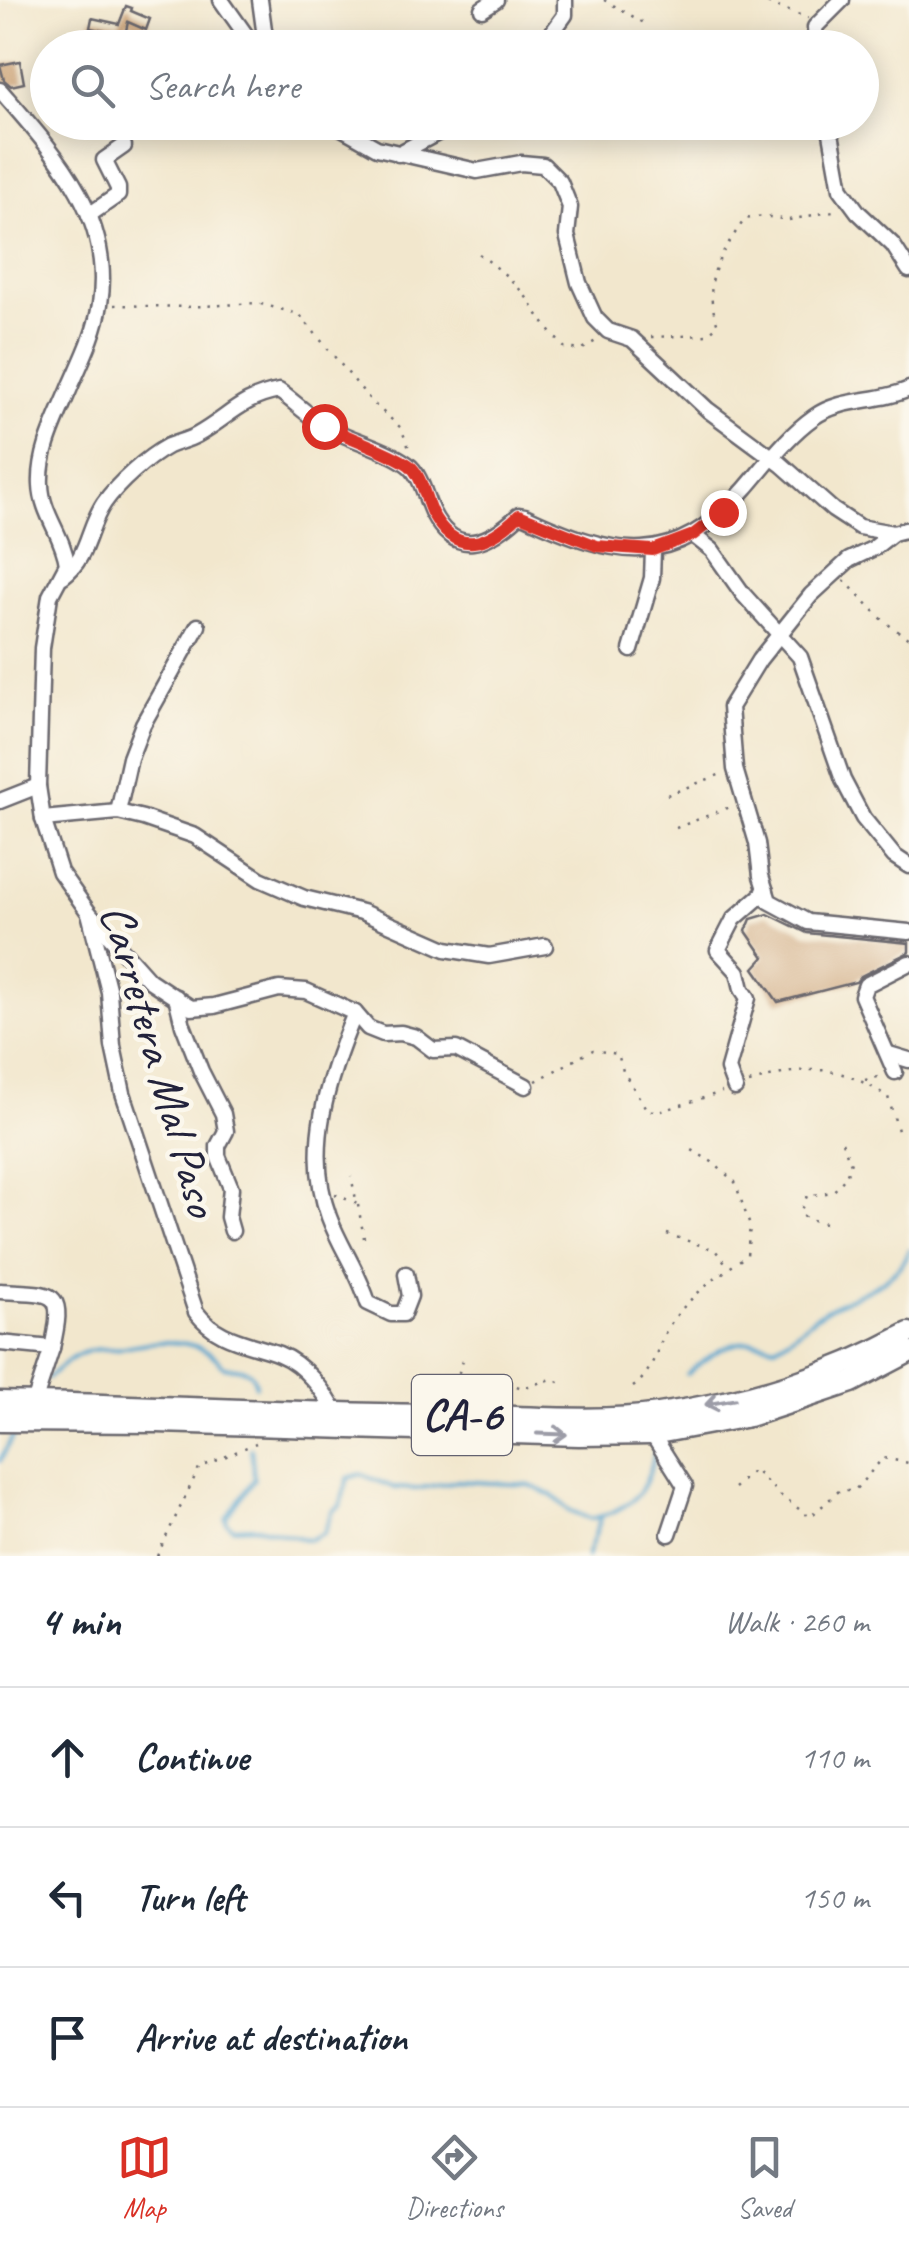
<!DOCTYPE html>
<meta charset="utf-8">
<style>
:root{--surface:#fff;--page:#f6f6f7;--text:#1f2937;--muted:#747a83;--line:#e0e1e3;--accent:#d93025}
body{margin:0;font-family:Caveat,sans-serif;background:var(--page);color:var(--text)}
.stop{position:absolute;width:30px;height:30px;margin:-22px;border:8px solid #d93025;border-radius:50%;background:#fff}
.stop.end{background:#d93025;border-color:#fff;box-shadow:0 2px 10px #0008}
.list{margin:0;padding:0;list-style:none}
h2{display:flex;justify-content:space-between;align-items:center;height:130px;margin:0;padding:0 40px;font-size:42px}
h2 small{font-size:32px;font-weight:400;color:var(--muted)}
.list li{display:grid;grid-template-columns:65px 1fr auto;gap:30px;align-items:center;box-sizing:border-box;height:140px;padding:0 40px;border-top:2px solid var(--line)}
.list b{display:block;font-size:38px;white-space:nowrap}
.list em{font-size:32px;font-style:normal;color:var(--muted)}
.icon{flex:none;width:55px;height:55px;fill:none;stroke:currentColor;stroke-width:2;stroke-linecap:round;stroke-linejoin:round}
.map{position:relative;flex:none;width:909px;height:1556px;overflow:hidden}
.search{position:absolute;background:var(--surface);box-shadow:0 5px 25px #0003;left:30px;right:30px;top:30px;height:110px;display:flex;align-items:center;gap:25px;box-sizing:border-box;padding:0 35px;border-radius:55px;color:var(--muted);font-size:38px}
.sheet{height:550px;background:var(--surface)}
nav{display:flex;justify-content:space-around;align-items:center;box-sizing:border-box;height:140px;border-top:2px solid var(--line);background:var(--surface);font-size:28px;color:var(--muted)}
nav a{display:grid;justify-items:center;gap:5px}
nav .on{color:var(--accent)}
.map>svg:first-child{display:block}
</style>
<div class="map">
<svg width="909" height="1556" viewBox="0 0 909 1556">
<rect width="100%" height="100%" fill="#fbf7ec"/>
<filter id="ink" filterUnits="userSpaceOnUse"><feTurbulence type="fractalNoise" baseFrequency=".01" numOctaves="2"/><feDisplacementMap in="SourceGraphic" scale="20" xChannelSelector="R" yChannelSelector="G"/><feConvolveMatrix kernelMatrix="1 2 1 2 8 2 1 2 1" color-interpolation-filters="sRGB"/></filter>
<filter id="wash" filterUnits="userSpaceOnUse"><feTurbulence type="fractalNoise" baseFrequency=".0048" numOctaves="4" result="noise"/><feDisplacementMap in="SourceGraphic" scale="40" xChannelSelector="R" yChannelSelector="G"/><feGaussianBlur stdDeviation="2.25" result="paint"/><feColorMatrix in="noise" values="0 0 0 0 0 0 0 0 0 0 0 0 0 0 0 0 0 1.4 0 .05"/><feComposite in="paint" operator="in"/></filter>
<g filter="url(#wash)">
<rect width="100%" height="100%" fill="#f2e7cd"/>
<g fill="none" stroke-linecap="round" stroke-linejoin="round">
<g stroke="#55a5cf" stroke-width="4">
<path d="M687 1374C715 1350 738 1334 775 1346 793 1337 805 1323 821 1313 852 1293 895 1287 909 1250"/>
<path d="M48 1378C60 1367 72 1356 88 1351 98 1348 110 1350 120 1348 154 1340 201 1335 224 1367 242 1369 252 1366 256 1386"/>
<path d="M251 1448 254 1479 226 1518 227 1523 233 1528 257 1527 309 1540 324 1533 332 1511 340 1506 348 1478 361 1474 395 1488 416 1489 457 1481 528 1485 552 1495 569 1510 591 1519C633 1508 648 1492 655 1450"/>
<path d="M0 1461 16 1430"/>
<path d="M587 1556 601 1518"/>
</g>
</g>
<g id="blocks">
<g fill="#c89b6d">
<path d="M126 6 132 8 131 11 150 19 146 30 128 22 125 35 90 28 92 18 119 24Z"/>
<path d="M20 61 24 83 11 86 4 80 0 65Z"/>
<path d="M768 914 807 933 909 943V952L861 976 856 982 778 1002 754 968 764 957 746 931 751 919Z"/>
</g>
</g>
</g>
<g filter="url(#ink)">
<use href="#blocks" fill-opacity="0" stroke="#6b676e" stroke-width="2.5"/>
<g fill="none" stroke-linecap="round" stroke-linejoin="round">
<g stroke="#6b676e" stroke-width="19">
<g id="minor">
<path d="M221 0 255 48"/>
<path d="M260 0 265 37 271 48"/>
<path d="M482 9 496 0"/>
<path d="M541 48 565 15V0"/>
<path d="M816 48 815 27 842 0"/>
<path d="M0 90C53 151 114 215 100 304 96 332 83 358 72 383 59 415 39 450 41 485 42 514 63 535 67 564L50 596 42 648 38 786 43 819 60 872 89 913 109 992 113 1046 123 1093 196 1312C218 1341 247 1342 279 1354 304 1364 326 1392 337 1416"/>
<path d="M331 122 377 148 477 171 521 163 543 165 560 182 570 207 567 235 579 283 595 318 608 331 632 339 708 410 781 464 833 510 859 527 893 533"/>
<path d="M829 122 841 189 858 212 893 245 909 270"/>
<path d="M398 154 458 122"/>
<path d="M89 215 118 195V188L104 160 124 146"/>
<path d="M909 529 893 533 874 548 849 560 811 595 759 660 730 707 735 769 757 843 761 876 769 901 808 922 909 932"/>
<path d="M693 535 712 550 743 594 800 657 843 780 863 818 894 856 909 866"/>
<path d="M63 576C89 557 87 528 104 503 118 483 146 458 168 446 178 442 188 440 197 435 229 417 241 398 279 391 295 402 311 419 329 428 353 441 385 448 407 464 421 474 425 497 432 512 456 559 488 544 519 515L525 516C615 558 673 571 745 489 766 465 787 436 814 417 842 397 879 403 909 389"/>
<path d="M631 650 652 578 653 550"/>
<path d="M0 801 38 786"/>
<path d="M118 812 130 758 143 724 198 626"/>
<path d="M43 819 118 812 143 818 195 836 260 879 304 898 362 912 446 949 489 956 545 946"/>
<path d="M89 913 149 980 191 1008 214 1006 279 989 306 991 355 1013 368 1028 383 1034 401 1033 416 1037 433 1050 456 1049 526 1086"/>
<path d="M176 997 183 1025 201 1071 223 1114 226 1131 218 1146V1156L231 1188 228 1217 232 1231"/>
<path d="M355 1013C328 1077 304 1149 329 1217 340 1247 359 1272 368 1303L391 1314H403L410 1296 406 1274"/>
<path d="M889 1054 909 1060"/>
<path d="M895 1072 862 996 866 985 909 963"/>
<path d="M735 1088 728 1069 748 998 742 989 738 972 718 950 734 919 766 891"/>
<path d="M0 1291C54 1294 66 1288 52 1348"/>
<path d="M0 1343 52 1348 34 1403"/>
<path d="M652 1434 685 1486 669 1534"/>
</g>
</g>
<g stroke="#6b676e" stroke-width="25">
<g id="highway">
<path d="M0 1402C146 1405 293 1414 439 1415 509 1415 591 1424 659 1414 750 1401 828 1377 909 1333"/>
<path d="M0 1421 158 1422 579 1435 652 1434 749 1416 798 1400 852 1382 909 1352"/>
</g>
</g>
<g stroke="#6b676e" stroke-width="2.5" stroke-dasharray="2.5 8" stroke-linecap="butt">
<path d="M604 0 646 24"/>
<path d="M726 0 764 2 808 18"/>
<path d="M479 254C498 268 518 284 531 304 542 320 551 334 565 348L581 350 599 339"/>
<path d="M114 305 186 307 257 303 299 314 372 402 401 428 409 448"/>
<path d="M651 337 707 335 718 325C701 280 719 256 745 219L763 216 789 220 838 210"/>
<path d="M844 580 885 622 909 639"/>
<path d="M667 795 724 773"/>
<path d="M676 828 732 806"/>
<path d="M865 1080 882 1076"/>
<path d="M536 1081 593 1050 618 1054 623 1071 647 1110 659 1112 722 1092"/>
<path d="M749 1083C808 1065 835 1062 888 1097L899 1134"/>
<path d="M335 1194 357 1204 351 1176"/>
<path d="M358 1205 364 1238"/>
<path d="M825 1223 805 1218 801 1210 807 1196 833 1192 845 1178 851 1164 840 1137"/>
<path d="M667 1234 715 1250 729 1267"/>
<path d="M463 1361 459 1372 480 1383 499 1380 522 1388 552 1379 565 1385"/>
<path d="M633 1387C654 1372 656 1347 669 1326 689 1295 719 1276 747 1255L750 1226 735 1182 712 1162 687 1147"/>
<path d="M734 1488 754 1470 780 1495 810 1517 840 1490H855L883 1458 909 1463"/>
<path d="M157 1556 199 1468 256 1443"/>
</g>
<use href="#minor" stroke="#fff" stroke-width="14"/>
<use href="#highway" stroke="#fff" stroke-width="20"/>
</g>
<defs><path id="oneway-shaft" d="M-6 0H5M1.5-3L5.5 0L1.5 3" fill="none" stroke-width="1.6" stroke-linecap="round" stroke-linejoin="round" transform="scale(2.5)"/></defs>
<g stroke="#9c9ca7">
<use href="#oneway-shaft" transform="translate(720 1402) rotate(170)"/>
<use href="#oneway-shaft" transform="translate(552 1434) rotate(2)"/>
</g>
</g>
<g fill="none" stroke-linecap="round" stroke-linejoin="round" filter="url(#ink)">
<path stroke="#d93025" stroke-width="12" d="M324 426C345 436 393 453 409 465 422 475 425 499 432 513 457 559 489 544 519 515L597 546 653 550 693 535 723 512"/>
</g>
<g text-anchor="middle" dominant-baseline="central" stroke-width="9" stroke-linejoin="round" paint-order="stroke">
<rect fill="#fbf7ec" stroke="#636270" stroke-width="2.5" x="412" y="1375" width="100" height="80" rx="8"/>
<g font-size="45" font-weight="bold" fill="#22223b">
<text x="462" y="1415">CA-6</text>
</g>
<g font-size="48" fill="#22223b" stroke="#fbf7ec">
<text transform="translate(160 1060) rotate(74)">Carretera Mal Paso</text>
</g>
</g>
</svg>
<div class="stop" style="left:324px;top:426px"></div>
<div class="stop end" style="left:723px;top:512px"></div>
<div class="search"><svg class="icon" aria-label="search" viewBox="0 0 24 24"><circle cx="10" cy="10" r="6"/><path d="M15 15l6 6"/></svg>Search here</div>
</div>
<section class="sheet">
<h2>4 min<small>Walk · 260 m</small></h2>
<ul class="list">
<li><svg class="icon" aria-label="ahead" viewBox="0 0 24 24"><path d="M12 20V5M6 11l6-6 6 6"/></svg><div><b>Continue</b></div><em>110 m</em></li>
<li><svg class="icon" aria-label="left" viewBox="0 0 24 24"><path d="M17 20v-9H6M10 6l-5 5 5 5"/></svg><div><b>Turn left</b></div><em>150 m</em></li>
<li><svg class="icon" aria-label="arrive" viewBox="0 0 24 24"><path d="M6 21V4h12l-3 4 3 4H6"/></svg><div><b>Arrive at destination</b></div></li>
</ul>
</section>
<nav>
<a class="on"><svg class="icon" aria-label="map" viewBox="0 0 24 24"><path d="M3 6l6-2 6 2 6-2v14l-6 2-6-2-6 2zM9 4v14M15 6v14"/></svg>Map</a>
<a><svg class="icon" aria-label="directions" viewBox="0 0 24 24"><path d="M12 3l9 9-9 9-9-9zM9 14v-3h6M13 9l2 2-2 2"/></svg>Directions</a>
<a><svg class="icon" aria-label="saved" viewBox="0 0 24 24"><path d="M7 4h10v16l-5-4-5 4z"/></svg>Saved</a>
</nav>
